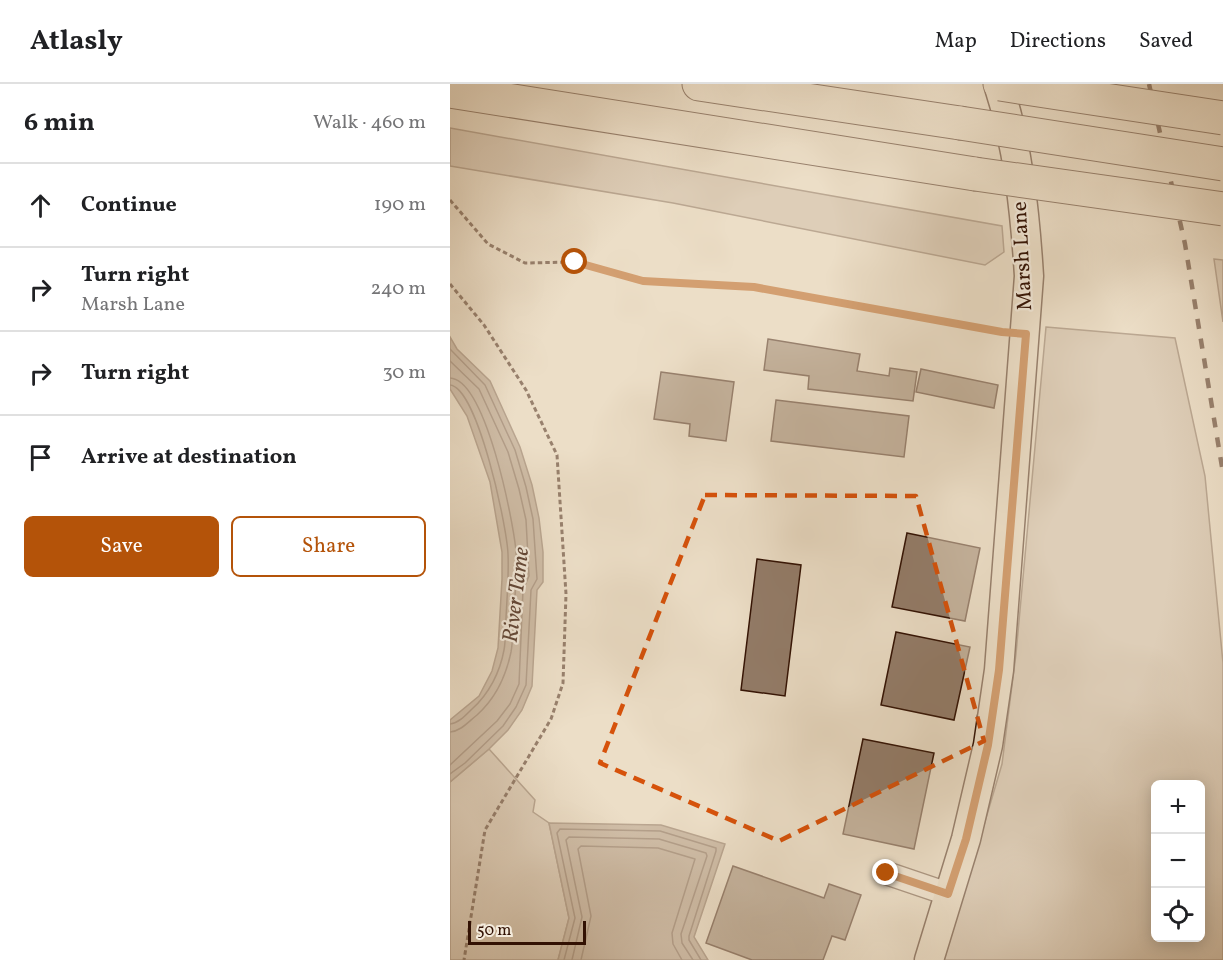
<!DOCTYPE html>
<meta charset="utf-8">
<style>
:root{--surface:#fff;--page:#f2f2f2;--text:#202124;--muted:#757577;--line:#e0e0e0;--accent:#b45309}
body{margin:0;font-family:Vollkorn,serif;background:var(--page);color:var(--text)}
.controls{position:absolute;right:18px;bottom:18px;display:grid;overflow:hidden;border-radius:9px;box-shadow:0 3px 15px #0003}
.controls button{width:54px;height:54px;display:grid;place-items:center;padding:0;border:0;border-bottom:2px solid var(--line);background:var(--surface);color:var(--text);font:30px sans-serif}
.scale{position:absolute;left:18px;bottom:15px;width:118px;box-sizing:border-box;padding-left:6px;border:3px solid #321103;border-top:0;font-size:16px;line-height:21px;white-space:nowrap;color:#321103;-webkit-text-stroke:4px #f3eadb;paint-order:stroke}
.stop{position:absolute;width:18px;height:18px;margin:-14px;border:4px solid #b45309;border-radius:50%;background:#fff}
.stop.end{background:#b45309;border-color:#fff;box-shadow:0 2px 6px #0008}
.list{margin:0;padding:0;list-style:none}
h2{display:flex;justify-content:space-between;align-items:center;height:78px;margin:0;padding:0 24px;font-size:26px}
h2 small{font-size:20px;font-weight:400;color:var(--muted)}
.list li{display:grid;grid-template-columns:39px 1fr auto;gap:18px;align-items:center;box-sizing:border-box;height:84px;padding:0 24px;border-top:2px solid var(--line)}
.list b{display:block;font-size:22px;white-space:nowrap}
.list p{margin:0;font-size:20px;white-space:nowrap;color:var(--muted)}
.list em{font-size:20px;font-style:normal;color:var(--muted)}
.actions{display:flex;gap:12px;padding:18px 24px}
.actions a{flex:1;padding:14px 0;border:2px solid var(--accent);border-radius:9px;text-align:center;font-size:21px;color:var(--accent)}
.actions .main{background:var(--accent);color:#fff}
.icon{flex:none;width:33px;height:33px;fill:none;stroke:currentColor;stroke-width:2;stroke-linecap:round;stroke-linejoin:round}
.map{position:relative;flex:none;width:773px;height:876px;overflow:hidden}
header{display:flex;align-items:center;gap:36px;box-sizing:border-box;height:84px;padding:0 30px;background:var(--surface);border-bottom:2px solid var(--line)}
header strong{font-size:28px}
nav{display:flex;gap:33px;margin-inline-start:auto;font-size:21px}
main{display:flex}
aside{flex:1;background:var(--surface)}
.map>svg:first-child{display:block}
</style>
<header>
<strong>Atlasly</strong>
<nav><a>Map</a><a>Directions</a><a>Saved</a></nav>
</header>
<main>
<aside>
<h2>6 min<small>Walk · 460 m</small></h2>
<ul class="list">
<li><svg class="icon" aria-label="ahead" viewBox="0 0 24 24"><path d="M12 20V5M6 11l6-6 6 6"/></svg><div><b>Continue</b></div><em>190 m</em></li>
<li><svg class="icon" aria-label="right" viewBox="0 0 24 24"><path d="M7 20v-9h11M14 6l5 5-5 5"/></svg><div><b>Turn right</b><p>Marsh Lane</p></div><em>240 m</em></li>
<li><svg class="icon" aria-label="right" viewBox="0 0 24 24"><path d="M7 20v-9h11M14 6l5 5-5 5"/></svg><div><b>Turn right</b></div><em>30 m</em></li>
<li><svg class="icon" aria-label="arrive" viewBox="0 0 24 24"><path d="M6 21V4h12l-3 4 3 4H6"/></svg><div><b>Arrive at destination</b></div></li>
</ul>
<div class="actions"><a class="main">Save</a><a>Share</a></div>
</aside>
<div class="map">
<svg width="773" height="876" viewBox="0 0 773 876">
<rect width="100%" height="100%" fill="#ecdec7"/>
<filter id="stains"><feTurbulence type="fractalNoise" baseFrequency=".00333" numOctaves="4"/><feColorMatrix values="0 0 0 0 .2 0 0 0 0 .09 0 0 0 0 .02 0 0 0 .5 -.17"/></filter>
<radialGradient id="worn" r=".72"><stop offset=".6" stop-color="#630" stop-opacity="0"/><stop offset="1" stop-color="#630" stop-opacity=".3"/></radialGradient>
<g fill="#ccbba6" stroke="#7f6654" stroke-width="1.5" fill-rule="evenodd">
<path d="M0 44 552 142 554 168 535 181 223 119 0 82Z"/>
<path d="M764 175 773 176V238Z"/>
<path d="M596 243 725 254 755 392 773 579V876H494L552 680 566 570ZM706 700H750V854H706Z"/>
<path d="M39 665 85 716 83 728 99 739 119 834 108 876H0V698Z"/>
</g>
<g fill="#ad9884" stroke="#7c6250" stroke-width="1.5">
<path d="M0 253 7 265 40 297 70 363 82 401 89 434 93 468V498L87 506 82 602 72 626 58 646 39 665 0 698V636L29 612 42 587 48 564 52 495V468L40 398 17 332 0 305Z"/>
<path d="M99 739 211 741 275 760 244 853 258 876H108L119 834Z"/>
</g>
<g fill="none" stroke-linecap="round" stroke-linejoin="round">
<g stroke="#705444" stroke-width="1.5">
<path d="M0 265 35 301 65 366 76 403 83 435 87 495 81 506 76 601 66 623 53 642 15 679 0 690"/>
<path d="M0 277 29 305 58 368 69 405 76 436 79 492 73 506 69 600 60 620 47 637 0 681"/>
<path d="M0 294C36 296 63 436 66 467 67 489 65 511 64 532 63 544 63 557 61 568 56 592 45 615 27 631 18 638 11 647 0 648"/>
<path d="M0 301C28 304 57 443 58 470 59 491 57 513 56 534 55 544 56 556 54 566 50 588 39 610 22 625 16 631 9 639 0 640"/>
<path d="M114 876 125 834 107 749 110 745 210 747 266 764V767L239 852V856L251 876"/>
<path d="M122 876 132 833 116 756 119 753 209 755 256 769 257 772 231 850 232 859 243 876"/>
<path d="M131 876 141 832 128 765 131 762 208 764 245 775 222 849 223 860 232 876"/>
</g>
</g>
<g fill="#937c69" stroke="#321103" stroke-width="1.5">
<path d="M318 255 410 270 407 287 439 292 440 284 467 288 463 317 358 305 359 292 314 286Z"/>
<path d="M471 285 548 301 544 324 466 308Z"/>
<path d="M211 288 284 298 276 357 239 352 240 340 204 335Z"/>
<path d="M326 316 459 332 454 373 321 357Z"/>
<path d="M457 449 530 464 515 537 442 523Z"/>
<path d="M307 475 351 481 335 612 291 606Z"/>
<path d="M446 548 520 563 504 636 431 621Z"/>
<path d="M413 655 484 669 464 765 393 750Z"/>
<path d="M283 782 374 814 379 800 411 811 395 856 382 852 373 876H302L256 859Z"/>
</g>
<g fill="none" stroke-linecap="round" stroke-linejoin="round">
<g stroke="#604434" stroke-width="25">
<path id="minor" d="M436 789 498 810"/>
</g>
<g stroke="#321103" stroke-width="31">
<path id="major" d="M479 876 516 755 538 661 549 586 579 192C575 128 568 61 548 0"/>
</g>
<g stroke="#321103" stroke-width="35">
<g id="highway">
<path d="M249 0 510 39"/>
<path d="M0 7 525 90"/>
</g>
</g>
<g stroke="#321103" stroke-width="3" stroke-dasharray="4.5 3" stroke-linecap="butt">
<path d="M0 116 38 160 75 179 125 178 193 197 304 203 553 248"/>
<path d="M0 200 34 241 76 306 107 371 116 510 113 599 101 635 35 746 14 876"/>
</g>
<use href="#minor" stroke="#f3eadb" stroke-width="22"/>
<use href="#major" stroke="#ecdec7" stroke-width="28"/>
<use href="#highway" stroke="#ecdec7" stroke-width="33"/>
<path stroke="#321103" stroke-width="4.5" stroke-dasharray="10 10" stroke-linecap="butt" d="M699 0 735 160 773 389"/>
<g stroke="#321103" stroke-width="35" stroke-linecap="butt">
<g id="highway-bridge">
<path d="M550 0 773 34"/>
<path d="M510 39 773 80"/>
<path d="M525 90 773 125"/>
</g>
</g>
<use href="#highway-bridge" stroke="#ecdec7" stroke-width="33"/>
</g>
<g fill="none" stroke-linecap="round" stroke-linejoin="round">
<path stroke="#b45309" stroke-width="8" d="M125 178 193 197 304 203 552 248 576 250 549 586 538 661 516 755 498 810 436 789"/>
</g>
<path d="M0 0H773V876H0ZM255 411 466 412 534 657 329 757 150 679Z" fill="#ecdec7" fill-opacity=".55" fill-rule="evenodd"/>
<path fill="none" stroke="#d6520b" stroke-width="4.5" stroke-dasharray="12 8" stroke-linejoin="round" d="M255 411 466 412 534 657 329 757 150 679Z"/>
<g text-anchor="middle" dominant-baseline="central" stroke-width="4.5" stroke-linejoin="round" paint-order="stroke">
<g font-size="21" fill="#321103" stroke="#f3eadb">
<text transform="translate(573 172) rotate(-93)">Marsh Lane</text>
</g>
<g font-size="22" font-style="italic" fill="#634737" stroke="#f3eadb">
<text transform="translate(67 511) rotate(-83)">River Tame</text>
</g>
</g>
<rect width="100%" height="100%" filter="url(#stains)"/>
<rect width="100%" height="100%" fill="url(#worn)"/>
</svg>
<div class="controls">
<button>+</button>
<button>−</button>
<button><svg class="icon" aria-label="locate" viewBox="0 0 24 24"><circle cx="12" cy="12" r="6"/><path d="M12 2v4M12 18v4M2 12h4M18 12h4"/></svg></button>
</div>
<div class="scale">50 m</div>
<div class="stop" style="left:125px;top:178px"></div>
<div class="stop end" style="left:436px;top:789px"></div>
</div>
</main>
